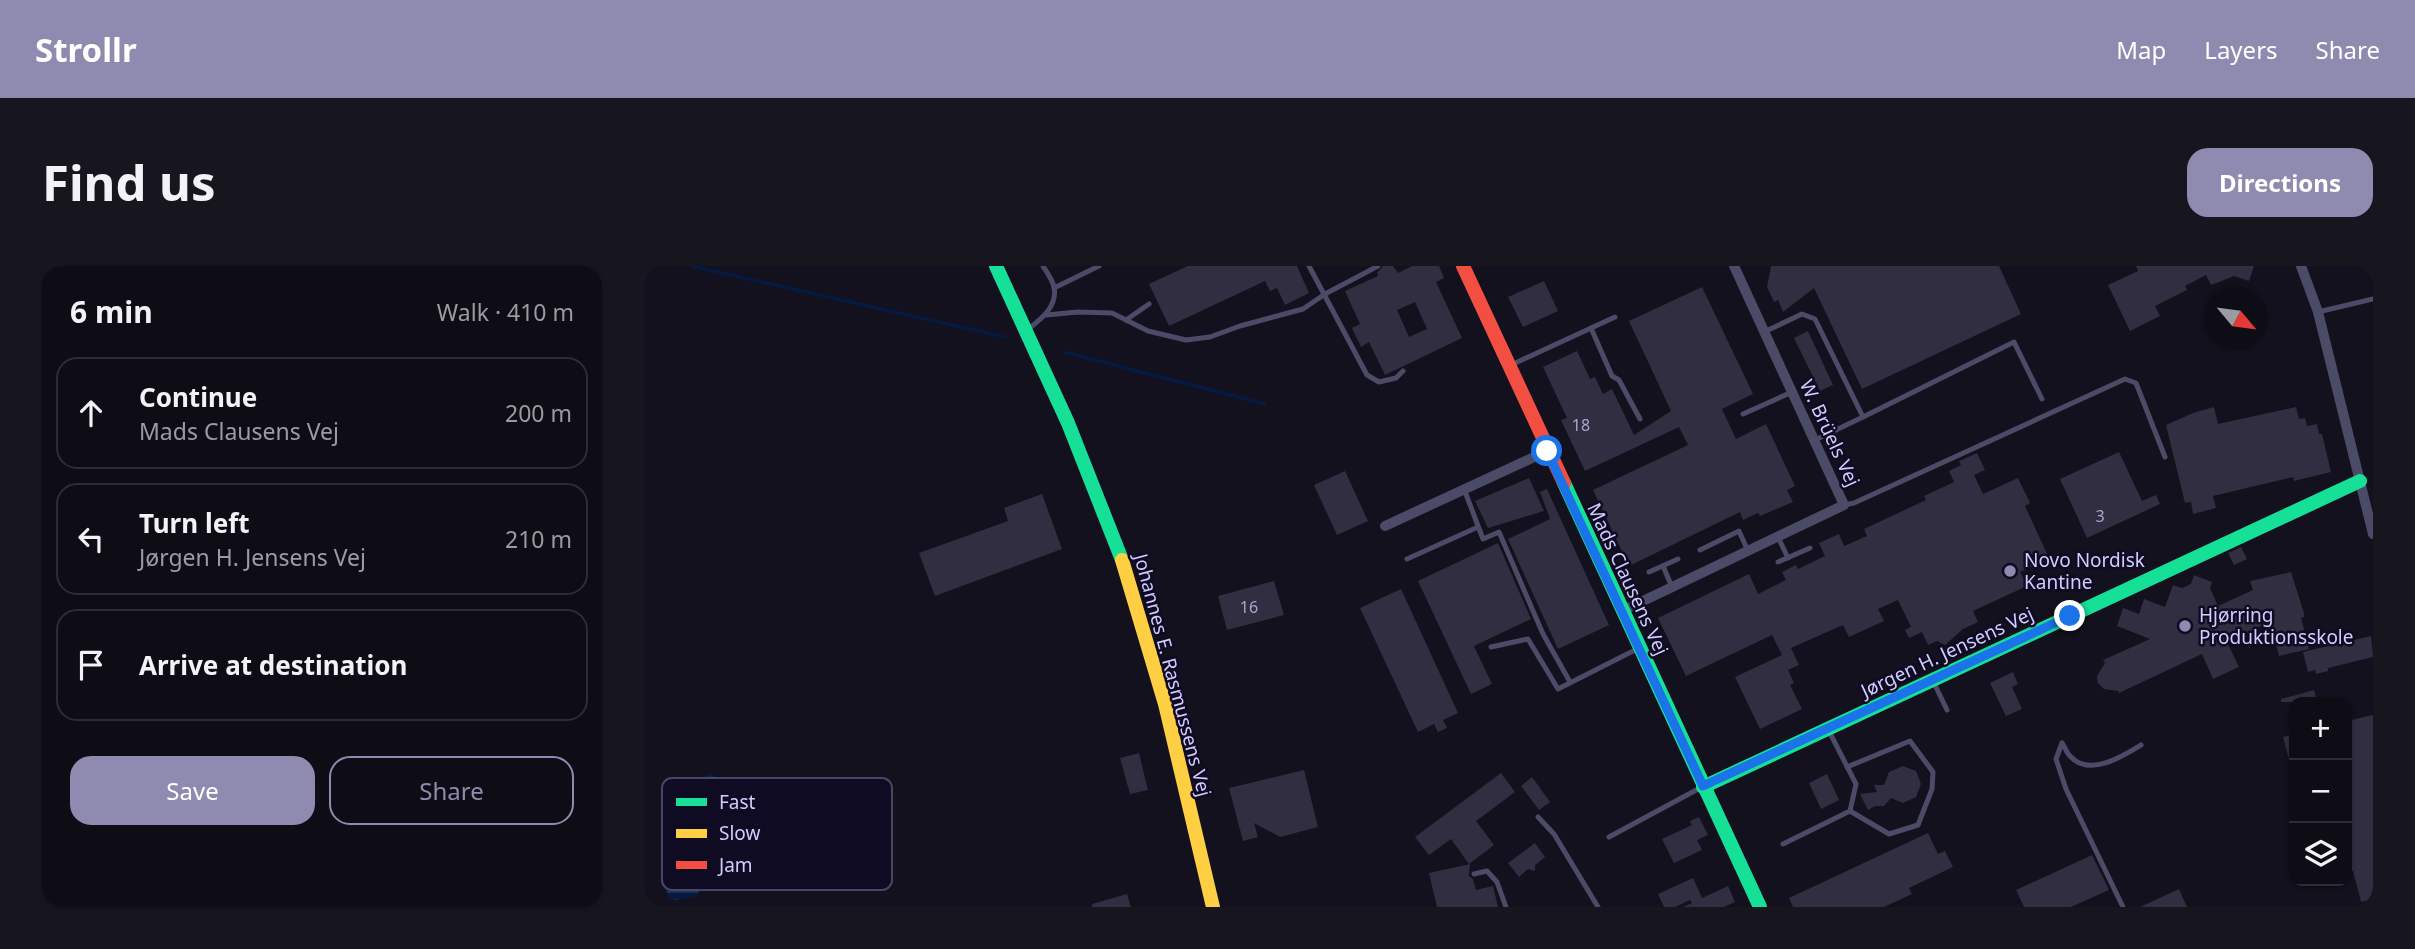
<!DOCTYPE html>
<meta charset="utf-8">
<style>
:root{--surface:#0e0d16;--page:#17161f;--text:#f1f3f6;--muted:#9b9ca1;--line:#2e2d35;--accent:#8f8bb0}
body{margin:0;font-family:"Noto Sans",sans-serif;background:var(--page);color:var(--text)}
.controls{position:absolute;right:21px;bottom:21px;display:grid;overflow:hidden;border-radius:14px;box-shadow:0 2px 5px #0004}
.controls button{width:63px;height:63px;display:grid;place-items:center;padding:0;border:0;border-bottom:2px solid var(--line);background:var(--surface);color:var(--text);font:35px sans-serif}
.compass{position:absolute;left:1561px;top:21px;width:63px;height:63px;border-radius:50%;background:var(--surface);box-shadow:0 2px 5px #0004;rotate:119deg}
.stop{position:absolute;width:21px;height:21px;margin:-16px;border:5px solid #1a73e8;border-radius:50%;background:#fff}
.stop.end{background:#1a73e8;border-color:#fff;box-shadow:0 2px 7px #0008}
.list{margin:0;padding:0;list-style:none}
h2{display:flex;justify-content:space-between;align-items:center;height:91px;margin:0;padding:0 28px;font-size:30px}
h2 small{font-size:23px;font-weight:400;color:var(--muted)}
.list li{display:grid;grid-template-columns:46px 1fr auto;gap:21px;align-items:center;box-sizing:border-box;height:112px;margin:0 14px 14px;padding:0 14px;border:2px solid var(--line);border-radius:21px}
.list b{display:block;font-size:26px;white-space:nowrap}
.list p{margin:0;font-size:23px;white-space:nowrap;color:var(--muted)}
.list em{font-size:23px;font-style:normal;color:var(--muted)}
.actions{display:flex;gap:14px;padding:21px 28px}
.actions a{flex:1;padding:16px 0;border:2px solid var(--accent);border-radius:21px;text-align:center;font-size:24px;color:var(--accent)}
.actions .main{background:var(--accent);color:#fff}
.icon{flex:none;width:38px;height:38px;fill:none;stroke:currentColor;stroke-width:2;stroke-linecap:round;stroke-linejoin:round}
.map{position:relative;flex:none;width:1729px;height:641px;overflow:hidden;border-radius:21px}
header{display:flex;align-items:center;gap:42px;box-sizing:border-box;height:98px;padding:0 35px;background:var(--accent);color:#fff}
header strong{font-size:33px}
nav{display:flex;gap:38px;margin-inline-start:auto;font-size:24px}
.intro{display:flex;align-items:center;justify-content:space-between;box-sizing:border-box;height:168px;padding:0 42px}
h1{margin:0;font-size:49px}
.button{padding:18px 32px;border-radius:21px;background:var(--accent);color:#fff;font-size:24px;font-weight:700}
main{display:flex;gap:42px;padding:0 42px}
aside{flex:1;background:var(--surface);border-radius:21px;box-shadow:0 2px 5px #0004}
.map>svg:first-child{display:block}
</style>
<header>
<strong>Strollr</strong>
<nav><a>Map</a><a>Layers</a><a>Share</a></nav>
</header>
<div class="intro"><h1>Find us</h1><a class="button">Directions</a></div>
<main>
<aside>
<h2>6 min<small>Walk · 410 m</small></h2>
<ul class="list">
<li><svg class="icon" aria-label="ahead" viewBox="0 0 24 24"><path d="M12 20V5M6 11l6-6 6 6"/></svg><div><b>Continue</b><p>Mads Clausens Vej</p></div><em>200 m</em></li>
<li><svg class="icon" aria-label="left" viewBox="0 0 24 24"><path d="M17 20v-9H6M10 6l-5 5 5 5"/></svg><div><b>Turn left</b><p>Jørgen H. Jensens Vej</p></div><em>210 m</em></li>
<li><svg class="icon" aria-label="arrive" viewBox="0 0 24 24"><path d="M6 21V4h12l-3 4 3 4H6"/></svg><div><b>Arrive at destination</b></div></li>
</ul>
<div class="actions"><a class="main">Save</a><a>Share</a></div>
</aside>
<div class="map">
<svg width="1729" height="641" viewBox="0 0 1729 641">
<defs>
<pattern id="water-rules" width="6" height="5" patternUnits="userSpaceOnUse" patternTransform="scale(1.75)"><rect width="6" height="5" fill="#051a40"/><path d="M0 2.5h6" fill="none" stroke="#293a5d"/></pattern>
</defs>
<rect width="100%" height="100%" fill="#12111d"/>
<g fill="url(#water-rules)">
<path d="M66 507 70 510 68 545 73 550 70 563 51 564 41 555 32 554 30 551C33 544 36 545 41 539 50 528 54 515 66 507Z"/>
<path d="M26 599H41L56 606 59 618 53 630 31 634 24 632 20 609Z"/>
</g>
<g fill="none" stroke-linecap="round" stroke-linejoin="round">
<g stroke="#051a40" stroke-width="3.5">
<path d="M47 0 361 71"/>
<path d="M420 86 621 138"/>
</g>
</g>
<g fill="#302e40" fill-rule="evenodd">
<path d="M544 0H653L665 27 641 39 633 22 626 25 621 15 525 60 505 18Z"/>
<path d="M739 0H749L754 7 768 0H795L800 12 792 16 818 72 741 109 725 76 717 81 708 62 716 58 701 25 734 10 733 7ZM771 36 783 63 765 71 753 44Z"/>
<path d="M1127 0H1355L1377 48 1218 123 1170 22 1139 46 1134 34 1130 36 1123 21Z"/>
<path d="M1492 0H1610L1605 15 1590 10 1567 19 1562 9 1541 20 1543 24 1511 40 1516 50 1486 65 1464 19 1494 5Z"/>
<path d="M900 15 914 45 879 61 864 31Z"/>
<path d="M1058 21 1109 128 1078 143 1092 173 1122 158 1151 220 1143 224 1149 236 1116 250 1114 247 1099 254 1096 246 985 300 949 224 1044 179 1035 161 941 205 917 154 923 152 899 101 933 85 946 113 951 111 959 128 968 123 990 169 1027 145 985 55Z"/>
<path d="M1164 65 1189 119 1176 125 1150 72Z"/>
<path d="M1570 141 1574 158 1652 141 1655 153 1661 152 1663 160 1673 158 1675 168H1678L1687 206 1650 215 1649 211 1569 230 1572 242 1549 248 1547 236 1541 237 1522 159 1549 147Z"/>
<path d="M1475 186 1498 235 1512 229 1516 238 1443 272 1416 213Z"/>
<path d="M1333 187 1341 204 1330 209 1339 228 1374 212 1386 237 1381 240 1405 292 1376 306 1383 320 1329 345 1334 356 1319 363 1301 379 1293 375 1284 379 1278 366 1265 372 1261 364 1267 361 1254 334 1234 343 1240 355 1205 371 1199 359 1147 382 1155 399 1144 404 1150 417 1146 419 1158 443 1116 463 1091 411 1138 389 1128 369 1042 410 1014 352 1105 308 1114 328 1142 314 1138 306 1152 299 1154 303 1181 290 1175 277 1195 268 1200 280 1223 270 1220 263 1282 234 1280 230 1310 216 1305 205 1317 199 1315 195Z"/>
<path d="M701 205 724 255 693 269 670 219Z"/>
<path d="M885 212 900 245 844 262 831 235Z"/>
<path d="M903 223 965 359 914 383 864 273 906 253 896 226Z"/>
<path d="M398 228 418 283 291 330 275 287 364 255 360 242Z"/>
<path d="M854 277 887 353 830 380 848 418 827 428 774 315Z"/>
<path d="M1597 281 1603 293 1590 299 1584 287Z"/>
<path d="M1647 306 1660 347V351L1657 352 1665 383 1635 390 1628 361 1620 363 1619 359 1583 376 1595 401 1569 413 1558 388 1475 427 1474 425 1460 423 1454 417 1453 410 1461 397 1459 394 1506 373 1473 360 1479 342 1495 348 1500 333 1521 341 1529 319 1538 322 1547 318 1550 309 1568 316 1566 322 1574 340 1609 324 1606 315Z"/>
<path d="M630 315 640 349 583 364 574 330Z"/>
<path d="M757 323 814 447 799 454 803 462 794 466 790 458 774 466 716 342Z"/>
<path d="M1727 370 1729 391 1684 402V405L1672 408 1671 404 1664 406 1659 386Z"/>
<path d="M1369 406 1374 418 1368 421 1378 443 1362 450 1346 417Z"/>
<path d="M1670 424 1673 436H1637V433Z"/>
<path d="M1729 449V633L1717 636 1709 605 1703 606V455Z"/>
<path d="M1650 468V501H1647L1639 471Z"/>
<path d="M495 487 504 524 486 528 476 492Z"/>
<path d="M1259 500 1272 505 1277 518 1272 531 1259 537 1247 532 1240 540H1231L1224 544 1216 528 1233 526 1230 519H1240L1245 506Z"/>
<path d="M660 504 674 561 636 571 610 557 614 571 599 575 585 522Z"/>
<path d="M857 507 871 526 832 555 850 579 825 598 807 573 785 589 771 571Z"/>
<path d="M1183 508 1195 534 1177 543 1165 517Z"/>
<path d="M888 511 906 536 895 544 877 520Z"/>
<path d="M1055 551 1064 569 1053 574 1058 584 1030 597 1018 573 1048 559 1046 555Z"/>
<path d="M1284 567 1294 588 1301 585 1309 601 1265 622 1268 628 1240 641H1149L1145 632Z"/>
<path d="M891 577 901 591 891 599V605L884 603 875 611 864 597Z"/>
<path d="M1448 589 1465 624 1427 641H1380L1372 624Z"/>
<path d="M826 598 825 610 829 613 832 624 849 620 854 641H793L785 607Z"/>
<path d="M1049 612 1058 632 1084 620 1091 636 1080 641H1039L1048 637 1046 634 1031 641H1020L1014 628Z"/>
<path d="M1535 623 1543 641H1496Z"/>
<path d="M483 628 487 641H448V638Z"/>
</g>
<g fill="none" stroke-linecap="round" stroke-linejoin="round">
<g stroke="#4c4b67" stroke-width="5">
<path d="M665 0 723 109 735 116 752 112 759 105"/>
<path d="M410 22 455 0"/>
<path d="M1674 46 1729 33"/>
<path d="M402 49 434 46 468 47 504 65 542 74 566 71 596 60 659 43 681 28 734 0"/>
<path d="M482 54 505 38"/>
<path d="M947 62 968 110 975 114 996 153"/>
<path d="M383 64C396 54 414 41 410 21 409 15 403 6 399 0"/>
<path d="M1120 66 1158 48 1171 53 1219 151 1171 174"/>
<path d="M867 99 971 51"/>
<path d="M1099 148 1148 126"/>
<path d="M1219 151 1370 76 1398 133"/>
<path d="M820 223 839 273 855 266 899 368 926 416"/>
<path d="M1200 239 1210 237 1481 113 1492 117 1521 191"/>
<path d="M1134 271 1144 292"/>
<path d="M1056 284 1095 265 1104 285"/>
<path d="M763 293 834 261"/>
<path d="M1134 296 1166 282"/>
<path d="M1019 300 1028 321"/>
<path d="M1005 306 1034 293"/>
<path d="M847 381 884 373 914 423 995 382"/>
<path d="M1290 417 1303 444"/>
<path d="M1418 477 1412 493 1422 523 1479 641"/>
<path d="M1418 477C1421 481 1423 488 1427 491 1446 511 1479 490 1497 479"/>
<path d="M1203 501 1266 475 1289 506 1288 523 1274 559 1245 568 1206 545"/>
<path d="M894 551 910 568 954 641"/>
<path d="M965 571 1056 522"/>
<path d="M1139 578 1206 545 1212 518 1185 465"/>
<path d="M830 608 843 605 853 616 862 641"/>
</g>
<g stroke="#4c4b67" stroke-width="10">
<path d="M1657 0 1674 46 1729 268"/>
<path d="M741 260 903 185"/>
<path d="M978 345 1200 239 1090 0"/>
</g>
<g stroke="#16e098" stroke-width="14">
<path d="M352 0 424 157 478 294"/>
<path d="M920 217 1116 641"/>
<path d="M1059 521 1716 215"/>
</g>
<path stroke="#ffcf43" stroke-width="14" d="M478 294 521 438 569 641"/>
<path stroke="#f24e42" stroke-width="14" d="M819 0 920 217"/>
</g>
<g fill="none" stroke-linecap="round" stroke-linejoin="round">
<path stroke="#1a73e8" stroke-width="9" d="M903 185 1059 520 1426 350"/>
</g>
<g fill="#8f8bb0" stroke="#0f0b23" stroke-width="2.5">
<circle cx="1366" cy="305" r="7"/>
<circle cx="1541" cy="360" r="7"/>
</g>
<g text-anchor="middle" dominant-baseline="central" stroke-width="5" stroke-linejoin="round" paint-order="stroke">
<g font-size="16" fill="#aaa5cf">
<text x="937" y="159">18</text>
<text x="1456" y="250">3</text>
<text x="605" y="341">16</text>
</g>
<g font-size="19" fill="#d3cdff" stroke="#0f0b23">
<text transform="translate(1186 167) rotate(65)">W. Brüels Vej</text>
<text transform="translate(984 313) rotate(65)">Mads Clausens Vej</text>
<text transform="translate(1303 386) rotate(-25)">Jørgen H. Jensens Vej</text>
<text transform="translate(529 409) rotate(75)">Johannes E. Rasmussens Vej</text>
</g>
<g font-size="19" fill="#d3cdff" stroke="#0f0b23" text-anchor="start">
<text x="1380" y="294">Novo Nordisk<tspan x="1380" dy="22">Kantine</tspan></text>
<text x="1555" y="349">Hjørring<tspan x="1555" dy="22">Produktionsskole</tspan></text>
</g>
</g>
<rect x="18" y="512" width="230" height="112" rx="10" fill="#0f0b23" stroke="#4a4565" stroke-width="2"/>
<rect x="32" y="532" width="31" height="8" fill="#16e098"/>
<rect x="32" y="563" width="31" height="9" fill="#ffcf43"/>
<rect x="32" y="595" width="31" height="8" fill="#f24e42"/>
<g font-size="19" fill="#d3cdff">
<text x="75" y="543">Fast</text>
<text x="75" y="574">Slow</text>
<text x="75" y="606">Jam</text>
</g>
</svg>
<div class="controls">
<button>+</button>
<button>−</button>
<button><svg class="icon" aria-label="layers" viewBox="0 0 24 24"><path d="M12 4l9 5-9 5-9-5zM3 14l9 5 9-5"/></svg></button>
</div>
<svg class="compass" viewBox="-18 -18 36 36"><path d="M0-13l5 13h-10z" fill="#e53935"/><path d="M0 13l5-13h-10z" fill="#9b9ca1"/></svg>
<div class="stop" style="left:903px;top:185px"></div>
<div class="stop end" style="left:1426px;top:350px"></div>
</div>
</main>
